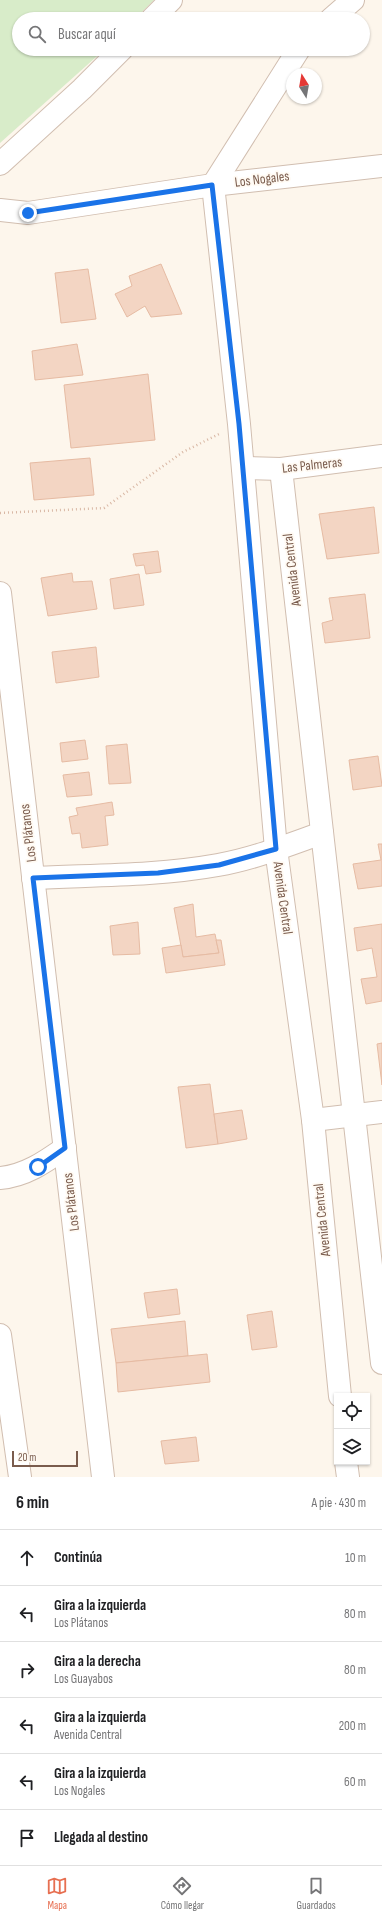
<!DOCTYPE html>
<html lang="es">
<meta charset="utf-8">
<style>
:root{--surface:#fff;--page:#f2f2f2;--text:#202124;--muted:#757577;--line:#e0e0e0;--accent:#e76f51}
body{margin:0;font-family:"Sofia Sans Condensed",sans-serif;background:var(--page);color:var(--text)}
.controls{position:absolute;right:12px;bottom:12px;display:grid;overflow:hidden;border-radius:0px;box-shadow:0 1px 3px #0004}
.controls button{width:36px;height:36px;display:grid;place-items:center;padding:0;border:0;border-bottom:1px solid var(--line);background:var(--surface);color:var(--text);font:20px sans-serif}
.compass{position:absolute;left:286px;top:68px;width:36px;height:36px;border-radius:50%;background:var(--surface);box-shadow:0 1px 3px #0004;rotate:349deg}
.scale{position:absolute;left:12px;bottom:10px;width:66px;box-sizing:border-box;padding-left:4px;border:2px solid #7a5c4d;border-top:0;font-size:11px;line-height:14px;white-space:nowrap;color:#7a5c4d;-webkit-text-stroke:3px #fffaf3;paint-order:stroke}
.stop{position:absolute;width:12px;height:12px;margin:-9px;border:3px solid #1a73e8;border-radius:50%;background:#fff}
.stop.end{background:#1a73e8;border-color:#fff;box-shadow:0 1px 4px #0008}
.list{margin:0;padding:0;list-style:none}
h2{display:flex;justify-content:space-between;align-items:center;height:52px;margin:0;padding:0 16px;font-size:17px}
h2 small{font-size:13px;font-weight:400;color:var(--muted)}
.list li{display:grid;grid-template-columns:26px 1fr auto;gap:12px;align-items:center;box-sizing:border-box;height:56px;padding:0 16px;border-top:1px solid var(--line)}
.list b{display:block;font-size:15px;white-space:nowrap}
.list p{margin:0;font-size:13px;white-space:nowrap;color:var(--muted)}
.list em{font-size:13px;font-style:normal;color:var(--muted)}
.icon{flex:none;width:22px;height:22px;fill:none;stroke:currentColor;stroke-width:2;stroke-linecap:round;stroke-linejoin:round}
.map{position:relative;flex:none;width:382px;height:1477px;overflow:hidden}
.search{position:absolute;background:var(--surface);box-shadow:0 1px 3px #0004;left:12px;right:12px;top:12px;height:44px;display:flex;align-items:center;gap:10px;box-sizing:border-box;padding:0 14px;border-radius:22px;color:var(--muted);font-size:15px}
.sheet{height:388px;background:var(--surface)}
nav{display:flex;justify-content:space-around;align-items:center;box-sizing:border-box;height:56px;border-top:1px solid var(--line);background:var(--surface);font-size:11px;color:var(--muted)}
nav a{display:grid;justify-items:center;gap:2px}
nav .on{color:var(--accent)}
.map>svg:first-child{display:block}
</style>
<div class="map">
<svg width="382" height="1477" viewBox="0 0 382 1477">
<rect width="100%" height="100%" fill="#fdf6ec"/>
<path fill="#d8ecc9" d="M0 0H154L135 19H19V49H105L0 143Z"/>
<g fill="#f3d5c3" stroke="#e6bba3">
<path d="M161 264 182 314 151 317 145 306 127 317 115 294 132 286 129 276Z"/>
<path d="M88 269 96 319 61 323 55 273Z"/>
<path d="M77 344 83 375 35 380 32 351Z"/>
<path d="M148 374 155 440 71 448 64 385Z"/>
<path d="M90 458 94 495 34 500 30 463Z"/>
<path d="M374 507 379 553 327 559 319 514Z"/>
<path d="M158 551 161 572 146 574 144 565 136 566 133 554Z"/>
<path d="M72 573 73 582 92 581 97 609 48 616 41 578Z"/>
<path d="M139 574 144 605 114 609 110 579Z"/>
<path d="M365 594 370 638 325 643 322 623 333 620 329 598Z"/>
<path d="M96 647 99 677 56 683 52 652Z"/>
<path d="M85 740 88 759 62 762 60 743Z"/>
<path d="M127 744 131 783 109 784 106 746Z"/>
<path d="M378 756 382 786 353 790 349 760Z"/>
<path d="M89 772 92 795 67 797 63 775Z"/>
<path d="M112 802 114 815 105 816 108 845 82 848 80 833 72 834 69 817 78 815 76 808Z"/>
<path d="M378 844H382V886L358 889 353 864 381 860Z"/>
<path d="M193 904 196 937 215 934 219 953 183 957 174 908Z"/>
<path d="M138 922 140 954 113 955 110 926Z"/>
<path d="M382 924V1001L366 1004 361 979 377 977 372 948 357 951 354 928Z"/>
<path d="M216 940H221L225 965 166 973 162 948 181 945 183 957 219 953Z"/>
<path d="M382 1043V1085L377 1044Z"/>
<path d="M210 1084 218 1144 186 1148 178 1087Z"/>
<path d="M242 1110 247 1139 218 1144 214 1114Z"/>
<path d="M177 1289 180 1314 148 1318 144 1293Z"/>
<path d="M272 1311 277 1347 252 1350 247 1315Z"/>
<path d="M185 1321 188 1356 116 1363 111 1329Z"/>
<path d="M207 1354 210 1382 118 1392 116 1363Z"/>
<path d="M196 1437 199 1461 165 1464 161 1441Z"/>
</g>
<g fill="none" stroke-linecap="round" stroke-linejoin="round">
<g stroke="#d1beb0" stroke-width="24">
<g id="minor">
<path d="M152 19 171 0"/>
<path d="M331 19 353 0"/>
<path d="M299 49 213 185 239 424 276 849 313 1120 340 1396"/>
<path d="M0 164 82 89 122 49"/>
<path d="M0 210 28 213 213 185 382 166"/>
<path d="M243 468 281 469 382 456"/>
<path d="M281 469 382 1363"/>
<path d="M0 593 103 1477"/>
<path d="M33 878C94 875 157 876 218 865 253 859 288 845 322 833"/>
<path d="M313 1120 382 1112"/>
<path d="M0 1178C25 1176 45 1162 65 1148"/>
<path d="M0 1335 20 1477"/>
<path d="M346 1462 348 1477"/>
</g>
</g>
<path stroke="#d9b8a5" stroke-width="2.5" stroke-dasharray="1 3" stroke-linecap="butt" d="M0 513 104 508 183 452 219 434"/>
<use href="#minor" stroke="#fff" stroke-width="22"/>
</g>
<g fill="none" stroke-linecap="round" stroke-linejoin="round">
<path stroke="#1a73e8" stroke-width="5" d="M28 213 212 185 239 424 276 849 219 865 158 873 33 878 65 1148 38 1167"/>
</g>
<g text-anchor="middle" dominant-baseline="central" stroke-width="3.5" stroke-linejoin="round" paint-order="stroke">
<g font-size="14" fill="#7a5c4d" stroke="#fffaf3">
<text transform="translate(262 179) rotate(-7)">Los Nogales</text>
<text transform="translate(312 465) rotate(-6)">Las Palmeras</text>
<text transform="translate(292 570) rotate(-97)">Avenida Central</text>
<text transform="translate(28 833) rotate(-97)">Los Plátanos</text>
<text transform="translate(283 898) rotate(82)">Avenida Central</text>
<text transform="translate(71 1202) rotate(-97)">Los Plátanos</text>
<text transform="translate(322 1220) rotate(-96)">Avenida Central</text>
</g>
</g>
</svg>
<div class="controls">
<button><svg class="icon" aria-label="locate" viewBox="0 0 24 24"><circle cx="12" cy="12" r="6"/><path d="M12 2v4M12 18v4M2 12h4M18 12h4"/></svg></button>
<button><svg class="icon" aria-label="layers" viewBox="0 0 24 24"><path d="M12 4l9 5-9 5-9-5zM3 14l9 5 9-5"/></svg></button>
</div>
<svg class="compass" viewBox="-18 -18 36 36"><path d="M0-13l5 13h-10z" fill="#e53935"/><path d="M0 13l5-13h-10z" fill="#757577"/></svg>
<div class="scale">20 m</div>
<div class="stop" style="left:38px;top:1167px"></div>
<div class="stop end" style="left:28px;top:213px"></div>
<div class="search"><svg class="icon" aria-label="search" viewBox="0 0 24 24"><circle cx="10" cy="10" r="6"/><path d="M15 15l6 6"/></svg>Buscar aquí</div>
</div>
<section class="sheet">
<h2>6 min<small>A pie · 430 m</small></h2>
<ul class="list">
<li><svg class="icon" aria-label="ahead" viewBox="0 0 24 24"><path d="M12 20V5M6 11l6-6 6 6"/></svg><div><b>Continúa</b></div><em>10 m</em></li>
<li><svg class="icon" aria-label="left" viewBox="0 0 24 24"><path d="M17 20v-9H6M10 6l-5 5 5 5"/></svg><div><b>Gira a la izquierda</b><p>Los Plátanos</p></div><em>80 m</em></li>
<li><svg class="icon" aria-label="right" viewBox="0 0 24 24"><path d="M7 20v-9h11M14 6l5 5-5 5"/></svg><div><b>Gira a la derecha</b><p>Los Guayabos</p></div><em>80 m</em></li>
<li><svg class="icon" aria-label="left" viewBox="0 0 24 24"><path d="M17 20v-9H6M10 6l-5 5 5 5"/></svg><div><b>Gira a la izquierda</b><p>Avenida Central</p></div><em>200 m</em></li>
<li><svg class="icon" aria-label="left" viewBox="0 0 24 24"><path d="M17 20v-9H6M10 6l-5 5 5 5"/></svg><div><b>Gira a la izquierda</b><p>Los Nogales</p></div><em>60 m</em></li>
<li><svg class="icon" aria-label="arrive" viewBox="0 0 24 24"><path d="M6 21V4h12l-3 4 3 4H6"/></svg><div><b>Llegada al destino</b></div></li>
</ul>
</section>
<nav>
<a class="on"><svg class="icon" aria-label="map" viewBox="0 0 24 24"><path d="M3 6l6-2 6 2 6-2v14l-6 2-6-2-6 2zM9 4v14M15 6v14"/></svg>Mapa</a>
<a><svg class="icon" aria-label="directions" viewBox="0 0 24 24"><path d="M12 3l9 9-9 9-9-9zM9 14v-3h6M13 9l2 2-2 2"/></svg>Cómo llegar</a>
<a><svg class="icon" aria-label="saved" viewBox="0 0 24 24"><path d="M7 4h10v16l-5-4-5 4z"/></svg>Guardados</a>
</nav>
